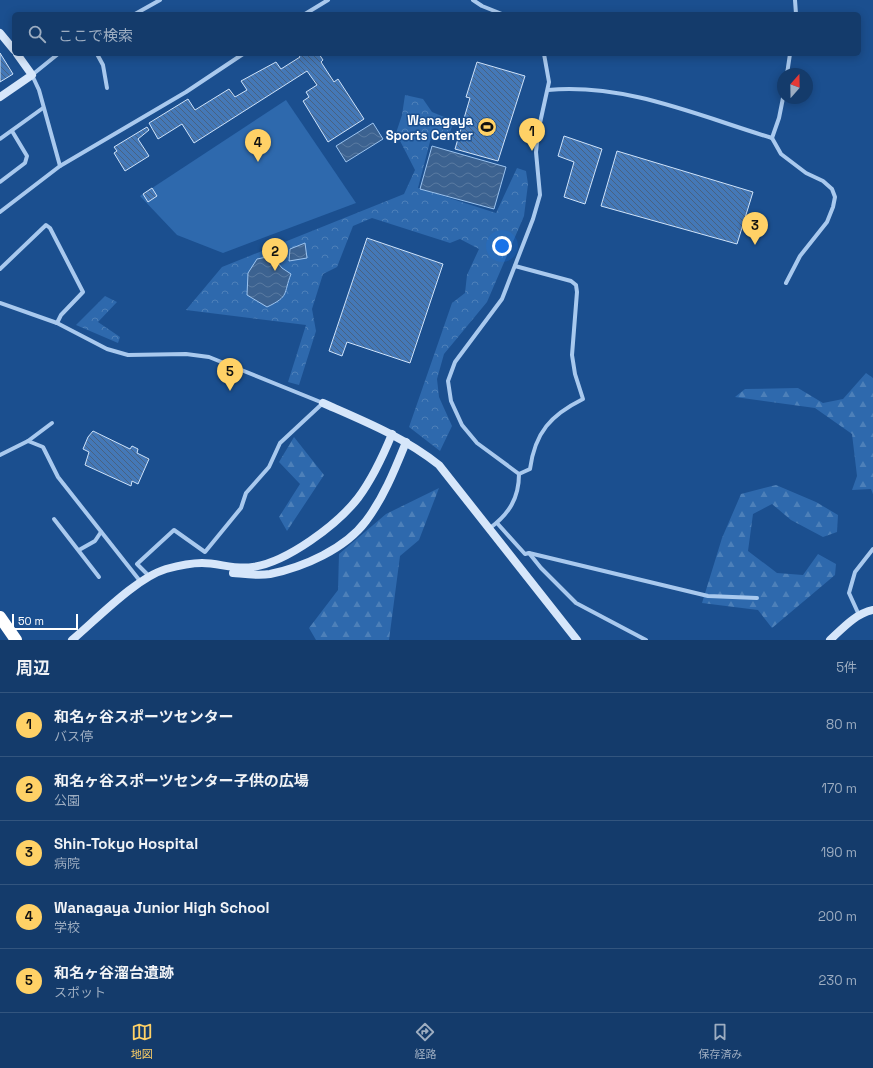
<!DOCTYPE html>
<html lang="ja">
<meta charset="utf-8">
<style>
:root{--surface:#143b6b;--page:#1d4271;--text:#f1f3f6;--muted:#9dadc1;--line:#33557e;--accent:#ffd166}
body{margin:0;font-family:"Space Grotesk","Noto Sans JP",sans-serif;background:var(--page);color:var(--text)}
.compass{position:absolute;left:777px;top:68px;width:36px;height:36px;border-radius:50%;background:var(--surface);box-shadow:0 2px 10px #0003;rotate:20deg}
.scale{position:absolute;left:12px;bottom:10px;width:66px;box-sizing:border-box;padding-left:4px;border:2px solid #fff;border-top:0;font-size:11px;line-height:14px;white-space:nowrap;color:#fff;-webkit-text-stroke:3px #1b4f8f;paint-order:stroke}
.you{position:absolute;left:502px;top:246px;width:14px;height:14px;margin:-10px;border:3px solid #fff;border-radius:50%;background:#1a73e8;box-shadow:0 0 0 6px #1a73e833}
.badge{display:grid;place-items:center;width:26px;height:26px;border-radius:50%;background:var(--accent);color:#111;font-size:13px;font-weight:700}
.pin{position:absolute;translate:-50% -33px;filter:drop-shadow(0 1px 2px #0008)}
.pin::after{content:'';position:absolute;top:21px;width:14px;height:12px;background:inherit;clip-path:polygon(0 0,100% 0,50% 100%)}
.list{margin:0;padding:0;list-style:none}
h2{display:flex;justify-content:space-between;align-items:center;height:52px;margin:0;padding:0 16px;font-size:17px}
h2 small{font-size:13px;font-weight:400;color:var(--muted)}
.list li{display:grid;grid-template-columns:26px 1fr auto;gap:12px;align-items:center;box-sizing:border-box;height:64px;padding:0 16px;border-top:1px solid var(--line)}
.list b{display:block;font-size:15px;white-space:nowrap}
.list p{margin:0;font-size:13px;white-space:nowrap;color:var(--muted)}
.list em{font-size:13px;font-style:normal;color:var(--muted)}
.icon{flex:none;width:22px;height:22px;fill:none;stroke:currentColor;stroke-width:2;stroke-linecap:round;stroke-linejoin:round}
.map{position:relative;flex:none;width:873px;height:640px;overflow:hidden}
.search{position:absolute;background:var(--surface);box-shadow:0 2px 10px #0003;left:12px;right:12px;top:12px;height:44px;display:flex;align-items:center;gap:10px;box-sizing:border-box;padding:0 14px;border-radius:6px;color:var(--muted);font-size:15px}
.sheet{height:372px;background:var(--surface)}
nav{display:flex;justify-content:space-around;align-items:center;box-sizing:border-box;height:56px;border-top:1px solid var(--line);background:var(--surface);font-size:11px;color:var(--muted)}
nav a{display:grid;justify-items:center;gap:2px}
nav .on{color:var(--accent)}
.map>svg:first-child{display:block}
</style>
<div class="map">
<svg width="873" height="640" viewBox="0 0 873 640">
<defs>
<pattern id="forest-firs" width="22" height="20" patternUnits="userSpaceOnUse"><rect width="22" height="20" fill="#2e69ad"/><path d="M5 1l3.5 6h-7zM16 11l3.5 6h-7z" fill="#4d80b9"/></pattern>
<pattern id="park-crowns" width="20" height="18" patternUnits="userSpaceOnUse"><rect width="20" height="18" fill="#2e69ad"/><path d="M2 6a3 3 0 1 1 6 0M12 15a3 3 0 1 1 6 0" fill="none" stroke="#4d80b9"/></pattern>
<pattern id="water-waves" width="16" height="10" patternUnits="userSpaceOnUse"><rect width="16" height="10" fill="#3c6290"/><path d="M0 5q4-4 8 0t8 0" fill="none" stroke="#597aa1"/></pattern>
<pattern id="building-back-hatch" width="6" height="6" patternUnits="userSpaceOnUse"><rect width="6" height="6" fill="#4478b7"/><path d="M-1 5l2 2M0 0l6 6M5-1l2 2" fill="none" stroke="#486282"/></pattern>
</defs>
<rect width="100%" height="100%" fill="#1b4f8f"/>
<g fill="url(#forest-firs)">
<path d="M866 373 873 378V494L871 489 852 490 857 476 852 434 815 408 735 397 745 389 798 388 823 403 843 399Z"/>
<path d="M294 437 324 475 287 531 279 517 300 484 279 462Z"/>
<path d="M776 485 816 502 838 515 837 532 823 537 791 520 772 504 753 514 748 551 777 573 803 575 818 554 836 564 835 575 772 628 758 610 702 603 722 538 741 494Z"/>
<path d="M439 488 419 540 400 556 389 640H316L309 628 338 590 339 554 386 514Z"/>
</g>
<g fill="url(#park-crowns)">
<path d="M405 95 423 99 432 112 454 121 448 138 432 134 418 188 496 213 517 168 526 171 528 184 524 216 487 302 444 354 437 379 439 397 452 426 440 451 409 427 452 303 465 293 467 275 479 249 460 239 450 243 372 218 353 226 337 267 323 274 312 309 316 331 299 385 288 382 306 325 186 310 222 267 404 194 415 170 396 133 402 115Z"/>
<path d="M105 296 117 302 98 322 120 337 118 343 76 325Z"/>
</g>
<path fill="#2e69ad" d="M286 100 356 203 223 253 177 235 140 196Z"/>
<g fill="url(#water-waves)" stroke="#9cc4f0">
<path d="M373 123 383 139 346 162 336 146Z"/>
<path d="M432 146 506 167 494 209 420 189Z"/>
<path d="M305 243 307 258 289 261 290 249Z"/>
<path d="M272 256 282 268 291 274C283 294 290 296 267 307L247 295 248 273 257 259Z"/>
</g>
<g fill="url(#building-back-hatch)" stroke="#cfe3fa">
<path d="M0 53 13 74 0 82Z"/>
<path d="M298 54H319L323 60 321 62 334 82 338 79 364 119 328 142 303 101 309 97 306 92 317 85 307 71 194 143 182 124 158 139 149 123 188 99 195 110 229 89 235 97 247 90 241 81 276 62 281 69 300 57Z"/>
<path d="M477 62 525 76 498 161 455 149 470 98 466 97Z"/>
<path d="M147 127 149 130 138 139 149 156 125 171 114 153 117 151 114 147Z"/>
<path d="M564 136 602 149 585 204 564 197 574 162 558 156Z"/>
<path d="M617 151 753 192 737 244 601 206Z"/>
<path d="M152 188 157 196 148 202 143 194Z"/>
<path d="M367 238 443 264 410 363 347 342 342 356 329 351Z"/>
<path d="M93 431 130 449 132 446 138 449 137 453 149 459 138 484 132 481 131 486 85 465 89 452 83 449 88 437Z"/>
</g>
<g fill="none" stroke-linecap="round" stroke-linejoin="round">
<g stroke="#a9c9ee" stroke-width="4">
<path d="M473 0 482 6 502 14"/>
<path d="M795 0 796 14"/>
<path d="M135 14 160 0"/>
<path d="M305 14 328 0"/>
<path d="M58 54 32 75 39 90 60 166"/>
<path d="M97 54 103 65 107 88"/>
<path d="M787 74 790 54"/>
<path d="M548 90C626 83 699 116 772 138L779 118 783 98"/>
<path d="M772 138 781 154 806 173 823 181 832 189 835 197 833 207 827 222 800 256 786 283"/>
<path d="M0 139 43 108"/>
<path d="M0 182 25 163 27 156 12 131"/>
<path d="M0 212 60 166 186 92 243 54"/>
<path d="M515 266 571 281 576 285 577 292 572 355 575 374 583 399C551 415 535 432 530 469L519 474"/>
<path d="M0 269 46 225 50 228 83 292 61 315 57 323"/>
<path d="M0 303 57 323 107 349 128 355 186 354 209 357 323 403 280 443 269 467 246 493 241 508 205 552 174 530 137 564 149 576"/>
<path d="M28 441 52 423"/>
<path d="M0 455 28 441 43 447 58 477 140 581"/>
<path d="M54 519 99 577"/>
<path d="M497 523 525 554 529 553 541 568 576 603 646 640"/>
<path d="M490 528C509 514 519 498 519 474L477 443 462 425 451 401 448 381 455 362 502 299 533 219 540 195 536 152 538 132 549 82 544 54"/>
<path d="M79 550 95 541 101 532"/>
<path d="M529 553 708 596 757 598"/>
<path d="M859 615 849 593 855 572 873 549"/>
</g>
<g stroke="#d6e6fa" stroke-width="8">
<path d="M0 33 14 50"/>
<path d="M0 97 32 75 17 54"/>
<path d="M323 403C364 421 404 437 439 465L577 640"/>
<path d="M233 573C245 574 258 576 270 574 304 567 345 549 366 521 384 497 395 469 406 442"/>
<path d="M72 640C97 619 136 578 166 569 177 566 190 563 202 563 219 563 235 570 253 567 287 562 337 525 358 498 373 478 383 456 392 434"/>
<path d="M830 640C843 628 855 614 873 610"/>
</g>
<path stroke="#fff" stroke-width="12" d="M0 617 16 640"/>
</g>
<defs>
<g id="stadium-disc" transform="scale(1)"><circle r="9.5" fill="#ffd166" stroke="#1b4f8f"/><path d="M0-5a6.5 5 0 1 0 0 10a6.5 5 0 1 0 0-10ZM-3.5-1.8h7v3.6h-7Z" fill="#111"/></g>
</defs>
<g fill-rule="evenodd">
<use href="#stadium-disc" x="487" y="127"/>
</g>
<g text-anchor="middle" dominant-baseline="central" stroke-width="3" stroke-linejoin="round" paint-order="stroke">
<g font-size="13" font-weight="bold" fill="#fff" stroke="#1b4f8f" text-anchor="end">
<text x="473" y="120">Wanagaya<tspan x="473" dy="15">Sports Center</tspan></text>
</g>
</g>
</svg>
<svg class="compass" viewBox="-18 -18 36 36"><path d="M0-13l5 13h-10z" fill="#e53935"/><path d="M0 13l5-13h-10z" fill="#9dadc1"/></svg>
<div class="scale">50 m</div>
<div class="you"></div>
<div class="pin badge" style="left:532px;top:151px">1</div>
<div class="pin badge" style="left:275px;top:271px">2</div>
<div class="pin badge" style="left:755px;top:245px">3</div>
<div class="pin badge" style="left:258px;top:162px">4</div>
<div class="pin badge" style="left:230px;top:391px">5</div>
<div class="search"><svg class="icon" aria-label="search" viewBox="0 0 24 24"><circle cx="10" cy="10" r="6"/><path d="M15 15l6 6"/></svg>ここで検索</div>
</div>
<section class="sheet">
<h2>周辺<small>5件</small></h2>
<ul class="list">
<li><span class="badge">1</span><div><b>和名ヶ谷スポーツセンター</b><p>バス停</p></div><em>80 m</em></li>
<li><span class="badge">2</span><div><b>和名ヶ谷スポーツセンター子供の広場</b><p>公園</p></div><em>170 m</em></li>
<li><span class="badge">3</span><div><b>Shin-Tokyo Hospital</b><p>病院</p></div><em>190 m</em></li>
<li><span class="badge">4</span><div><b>Wanagaya Junior High School</b><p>学校</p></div><em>200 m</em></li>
<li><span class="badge">5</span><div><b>和名ヶ谷溜台遺跡</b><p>スポット</p></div><em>230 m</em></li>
</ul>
</section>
<nav>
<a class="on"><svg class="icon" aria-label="map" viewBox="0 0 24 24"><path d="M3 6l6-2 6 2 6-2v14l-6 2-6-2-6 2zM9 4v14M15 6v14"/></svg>地図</a>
<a><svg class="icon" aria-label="directions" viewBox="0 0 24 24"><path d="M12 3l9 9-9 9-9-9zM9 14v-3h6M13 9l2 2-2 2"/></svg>経路</a>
<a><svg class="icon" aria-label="saved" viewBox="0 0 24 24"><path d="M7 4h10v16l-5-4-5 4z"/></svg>保存済み</a>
</nav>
